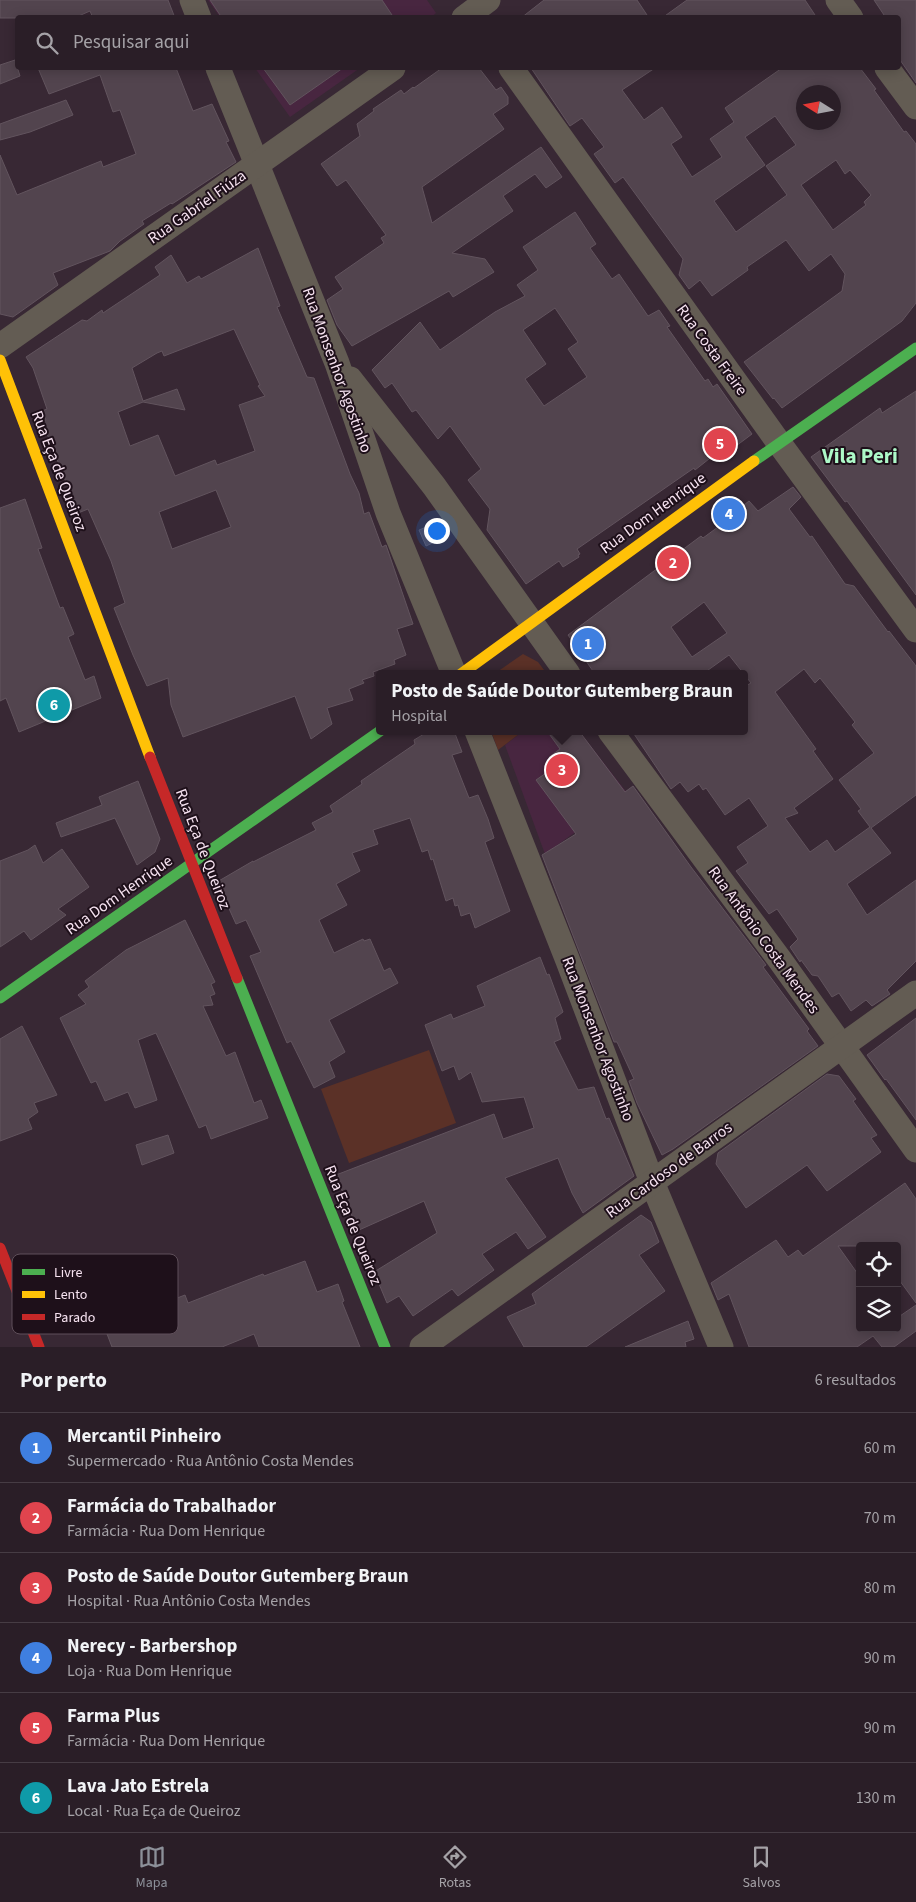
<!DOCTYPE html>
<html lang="pt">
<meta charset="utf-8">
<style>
:root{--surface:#2a1e27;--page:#362b33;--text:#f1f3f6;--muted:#a5a2a7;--line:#463c44;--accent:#8c9099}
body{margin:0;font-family:"Source Sans 3",sans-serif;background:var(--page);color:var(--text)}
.controls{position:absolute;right:15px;bottom:15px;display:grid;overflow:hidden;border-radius:5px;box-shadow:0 2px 12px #0003}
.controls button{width:45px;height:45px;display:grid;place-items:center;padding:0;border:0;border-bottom:1px solid var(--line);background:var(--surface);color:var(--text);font:25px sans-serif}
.compass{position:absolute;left:796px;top:85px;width:45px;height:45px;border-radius:50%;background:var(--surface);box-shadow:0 2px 12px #0003;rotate:281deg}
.you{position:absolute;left:436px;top:530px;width:18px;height:18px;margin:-12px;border:4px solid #fff;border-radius:50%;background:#1a73e8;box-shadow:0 0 0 8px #1a73e833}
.badge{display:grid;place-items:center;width:32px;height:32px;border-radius:50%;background:var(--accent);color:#fff;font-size:16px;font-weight:700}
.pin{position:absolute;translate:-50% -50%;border:2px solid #fff;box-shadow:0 1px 5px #0006}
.popup{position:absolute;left:376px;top:670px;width:372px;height:65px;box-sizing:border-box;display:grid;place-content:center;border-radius:5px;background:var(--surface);filter:drop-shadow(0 1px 4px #0005);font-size:16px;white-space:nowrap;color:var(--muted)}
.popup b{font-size:19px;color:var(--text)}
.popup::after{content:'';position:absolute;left:50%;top:100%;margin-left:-10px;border:10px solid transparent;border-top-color:var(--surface)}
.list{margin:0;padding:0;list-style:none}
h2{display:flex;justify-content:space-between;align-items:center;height:65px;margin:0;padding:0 20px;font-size:21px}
h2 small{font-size:16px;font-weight:400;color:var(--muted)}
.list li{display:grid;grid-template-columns:32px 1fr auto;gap:15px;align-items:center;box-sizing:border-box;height:70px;padding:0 20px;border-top:1px solid var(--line)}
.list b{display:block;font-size:19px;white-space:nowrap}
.list p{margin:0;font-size:16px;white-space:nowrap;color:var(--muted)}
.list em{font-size:16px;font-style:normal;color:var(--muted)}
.icon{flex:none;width:28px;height:28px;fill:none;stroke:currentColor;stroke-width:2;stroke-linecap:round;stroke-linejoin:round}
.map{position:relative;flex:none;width:916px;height:1347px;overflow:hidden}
.search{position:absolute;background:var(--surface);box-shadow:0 2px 12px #0003;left:15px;right:15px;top:15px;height:55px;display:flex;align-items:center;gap:12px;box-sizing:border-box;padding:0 18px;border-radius:5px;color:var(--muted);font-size:19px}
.sheet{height:485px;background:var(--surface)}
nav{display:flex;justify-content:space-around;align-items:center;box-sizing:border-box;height:70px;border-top:1px solid var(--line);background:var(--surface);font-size:14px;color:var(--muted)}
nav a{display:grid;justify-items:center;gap:2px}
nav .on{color:var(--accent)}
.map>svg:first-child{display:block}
</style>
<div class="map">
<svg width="916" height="1347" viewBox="0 0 916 1347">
<rect width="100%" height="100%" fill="#382834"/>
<g fill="#482640">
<path d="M208 0H427L436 13 430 18 220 17Z"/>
<path d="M255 68H360L290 117Z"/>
<path d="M523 731H579L628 794 545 854 505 745Z"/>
</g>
<g fill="#5b3127">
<path d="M523 654 538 662 547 674H494Z"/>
<path d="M491 731H523L498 750Z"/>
<path d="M429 1050 456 1123 349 1163 321 1089Z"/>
</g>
<g fill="#52444e" stroke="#62545e" fill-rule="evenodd">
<path d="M0 0H168L175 18H93L90 11 74 18H0Z"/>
<path d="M210 0H382L394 18H222Z"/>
<path d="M544 0H637L649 18H521Z"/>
<path d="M687 0H805L817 18H662Z"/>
<path d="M874 0H916V83L898 57V18H886Z"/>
<path d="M15 60 20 76 0 84V65Z"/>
<path d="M38 68H176L193 111 212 104 229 141 226 142 236 162 172 204 171 203 142 221 144 224 120 241 110 251 53 273 58 285 13 317 0 314V155L17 195 101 161 103 167 136 154 120 110 113 112 100 75 49 94Z"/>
<path d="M263 68H343L290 105Z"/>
<path d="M442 68H479L496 90 501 87 508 97V104L493 114 504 129 422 187 432 223 541 147 562 177 546 188 535 174 503 196 513 211 452 253 485 259 494 272 453 297 449 291 352 346 337 325 327 300 343 289 335 277 384 243 381 238 386 235 346 180 337 186 321 164 360 136 357 124 374 111 373 109 401 90 404 94 413 87 414 88Z"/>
<path d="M531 68H655L622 90 644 120 662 107 682 137 671 144 692 177 722 157 710 139 734 122 725 108 782 68H860L876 89 874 90 904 132 906 131 916 144V303L902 321 782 408 774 398 773 399 744 362 842 291 845 274 831 254 809 271 786 240 747 267 748 270 712 296 700 280 689 289 679 275 683 259 623 177 615 183 594 154 604 147 582 118 570 126ZM804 92H834V122H804ZM775 116 796 145 766 166 787 195 736 232 714 201 765 165 745 137ZM836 160 845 174 850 170 871 195 864 202 866 205 833 230 801 185Z"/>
<path d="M66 100 73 115 30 132 0 140V124Z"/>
<path d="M575 212 596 244 590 248 612 279 619 274 648 316 659 310 670 326 667 327 705 381 708 379 713 387 717 384 752 434 732 449 728 444 695 470 694 468 577 549 580 554 578 555 579 557 563 567 559 561 526 584 487 530 490 509 468 480 481 469 450 426 438 439 416 410 412 412 392 383 385 388 372 370 420 322 440 350 495 312 525 296 517 285 538 270 523 247ZM555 308 578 342 568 349 587 377 544 406 525 379 546 364 523 330Z"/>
<path d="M258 248 280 306 277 307 307 377 314 378 350 474 359 493 364 514 369 512 382 547 386 545 413 624 397 629 406 655 394 660 395 664 373 672 374 676 362 680 364 683 349 689 353 700 327 708 332 724 311 739 295 696 183 737 171 705 168 678 147 686 133 655 114 608 125 603 111 561 88 509 78 513 42 421 46 420 42 411 47 409 33 368 26 357 82 320 87 321 102 310 103 313 160 275 155 267 171 255 187 283 199 276 201 279ZM234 329 260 385 258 386 265 396 239 405 255 451 217 465 215 460 175 476 158 435 130 446 118 412 143 402 185 410 177 389 143 401 132 368 157 353 162 351 164 356ZM216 490 231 527 172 549 159 512Z"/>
<path d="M916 391V595L847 501 845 502 811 457 880 408 882 413Z"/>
<path d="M793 487 801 497 789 509 810 537 812 536 845 584 854 586 888 632 889 631 916 666V795L871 828 891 853 847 884 867 915 916 880V961L887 990 890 994 872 1006 866 1000 851 1011 839 993 832 997 818 976 812 975 801 960 800 962 790 947 798 939 777 909 769 914 736 871 748 863 737 847 768 826 749 798 725 815 706 788 703 790 699 784 688 792 680 782 671 789 632 731H744V687L751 683 744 674 729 655 704 673V674H595L568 635 701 536 703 538 733 516 734 513 749 501 758 511ZM704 602 727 633 692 657 671 627ZM804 669 815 683 820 678 855 722 852 725 874 753 839 780 861 809 858 811 870 827 835 852 827 840 810 852 785 818 798 813 794 808 833 779 813 751 816 749 775 692Z"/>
<path d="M25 499 42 548 38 549 60 608 63 607 74 634 68 637 85 680 94 676 101 698 19 732 6 698 0 701V508Z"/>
<path d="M434 524 441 539 426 546 419 530Z"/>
<path d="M429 731H454L462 752 452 755 469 798 478 795 488 819 494 838 485 842 510 911 475 928 470 913 461 916 458 905 455 906 453 898 446 901 433 859 431 860 428 850 422 852 410 818 373 830 378 844 352 853 360 871 336 884 347 905 319 920 334 953 363 939 364 941 370 939 384 971 390 968 398 983 329 1020 345 1052 329 1062 335 1077 314 1088 291 1041 287 1043 250 956 261 952 246 920 236 924 217 882 253 861V862L316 830 312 823 333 812 330 806 362 784 361 781 415 744 414 740Z"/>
<path d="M547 731H579L625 792 633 786 691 867 766 965 763 967 809 1029 807 1031 818 1046 673 1149 662 1155 637 1103 629 1081 634 1079 617 1042H614L542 855 576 834 536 780 556 766 549 757 560 749Z"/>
<path d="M138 781 160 839 155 852 137 865 115 818 61 837 56 823 102 805 99 797Z"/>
<path d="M35 845 43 863 62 849 89 887 58 909 66 915 31 940 24 931 0 947V861L28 850Z"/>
<path d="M185 920 215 982 211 984 215 994 210 996 213 1005 203 1006 226 1056 235 1052 254 1103 261 1100 268 1118 211 1139 206 1125 199 1128 156 1033 138 1040 157 1100 135 1108 128 1092 105 1101 96 1081 91 1083 60 1018 86 1004 78 995 89 987 85 981 126 950Z"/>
<path d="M540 957 547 975 549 974 563 1012 555 1018 561 1039 554 1042 578 1090 594 1087 606 1119 609 1118 634 1176 583 1213 572 1193 558 1158 505 1178 546 1237 528 1249 516 1232 482 1254 494 1270 458 1296 452 1289 413 1316 399 1296 387 1303 374 1272 437 1233 424 1201 359 1230 354 1221 336 1175 494 1114 503 1139 534 1128 524 1097 482 1102 471 1072 459 1080 454 1066 442 1071 425 1025 451 1014 453 1019 485 1006 477 986Z"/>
<path d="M916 1018V1120L886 1079 885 1080 867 1055Z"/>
<path d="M22 1026 57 1095 34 1103 38 1112 28 1119 32 1129 0 1141V1039Z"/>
<path d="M827 1074 839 1076 856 1099 853 1101 877 1135 871 1138 881 1152 827 1191 807 1165 746 1208 716 1164 718 1153Z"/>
<path d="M168 1135 174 1153 142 1165 136 1145Z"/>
<path d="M905 1183 916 1199V1303L897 1277V1246H838L860 1277V1328H897V1318L916 1305V1331L894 1347H882L873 1336 857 1347H749L729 1294 718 1300 711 1283 776 1240 788 1257 798 1250 803 1256Z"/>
<path d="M641 1215 651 1222 659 1242 639 1255 665 1291 586 1347H524L507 1317 536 1304 532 1294Z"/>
<path d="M305 1261 317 1292 338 1284 344 1301 342 1302 360 1347H259L254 1334 222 1347H112L104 1326 185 1295 188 1303 263 1274 264 1276Z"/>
<path d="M688 1321 694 1339 685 1342 686 1347H625Z"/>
</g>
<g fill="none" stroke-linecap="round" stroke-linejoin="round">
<g stroke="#635c53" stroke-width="25">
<path d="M192 0 199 18"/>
<path d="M838 0 851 18"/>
<path d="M464 18 488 0"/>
<path d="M218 68 337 363 388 513 454 674"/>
<path d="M511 68 779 443 916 630"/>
<path d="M887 68 916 107"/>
<path d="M0 346 393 68"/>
<path d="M350 379 434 486 568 674"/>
<path d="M477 731 568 961 652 1182 721 1347"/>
<path d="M610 731 780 960 916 1150"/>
<path d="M422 1347 916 993"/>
</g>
<g stroke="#4caf50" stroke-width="11">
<path d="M754 461 916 348"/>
<path d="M237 978 385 1347"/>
<path d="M0 998 380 731"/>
</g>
<g stroke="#ffc107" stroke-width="11">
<path d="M0 360 150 757"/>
<path d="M461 674 754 461"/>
</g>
<g stroke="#c62828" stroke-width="11">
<path d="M150 757 237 978"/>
<path d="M0 1248 39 1347"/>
</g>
</g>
<g text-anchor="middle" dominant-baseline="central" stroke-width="4" stroke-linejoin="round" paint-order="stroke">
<g font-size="16" fill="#f7e3f1" stroke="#1e101a">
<text transform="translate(197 207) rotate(-35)">Rua Gabriel Fiúza</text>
<text transform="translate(712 350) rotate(54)">Rua Costa Freire</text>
<text transform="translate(337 370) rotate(70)">Rua Monsenhor Agostinho</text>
<text transform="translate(59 471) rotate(69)">Rua Eça de Queiroz</text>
<text transform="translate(653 513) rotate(-36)">Rua Dom Henrique</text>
<text transform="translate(203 849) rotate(69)">Rua Eça de Queiroz</text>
<text transform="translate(119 895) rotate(-35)">Rua Dom Henrique</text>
<text transform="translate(764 940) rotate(54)">Rua Antônio Costa Mendes</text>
<text transform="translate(598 1039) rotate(69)">Rua Monsenhor Agostinho</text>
<text transform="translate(669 1170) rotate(-36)">Rua Cardoso de Barros</text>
<text transform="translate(353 1225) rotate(68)">Rua Eça de Queiroz</text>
</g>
<g font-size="21" font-weight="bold" fill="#adf9c8" stroke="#1e101a">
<text x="860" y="456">Vila Peri</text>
</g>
</g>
<rect x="12" y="1254" width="166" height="80" rx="8" fill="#1e101a" stroke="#5f4f5a" stroke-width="1"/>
<rect x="22" y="1269" width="23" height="6" fill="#4caf50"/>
<rect x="22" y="1291" width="23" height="7" fill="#ffc107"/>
<rect x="22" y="1314" width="23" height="6" fill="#c62828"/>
<g font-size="14" fill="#f7e3f1">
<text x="54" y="1277">Livre</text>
<text x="54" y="1299">Lento</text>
<text x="54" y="1322">Parado</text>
</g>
</svg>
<div class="controls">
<button><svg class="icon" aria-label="locate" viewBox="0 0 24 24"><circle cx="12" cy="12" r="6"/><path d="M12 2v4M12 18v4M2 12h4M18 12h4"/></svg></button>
<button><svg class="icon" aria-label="layers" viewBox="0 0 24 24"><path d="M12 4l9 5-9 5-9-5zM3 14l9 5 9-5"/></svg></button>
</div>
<svg class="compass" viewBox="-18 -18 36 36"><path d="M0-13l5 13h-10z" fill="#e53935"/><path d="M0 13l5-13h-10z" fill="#a5a2a7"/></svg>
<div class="you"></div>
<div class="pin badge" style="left:588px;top:644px;background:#3f7fe0">1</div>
<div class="pin badge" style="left:673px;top:563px;background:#e0444e">2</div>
<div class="pin badge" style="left:562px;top:770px;background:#e0444e">3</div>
<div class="popup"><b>Posto de Saúde Doutor Gutemberg Braun</b>Hospital</div>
<div class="pin badge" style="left:729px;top:514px;background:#3f7fe0">4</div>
<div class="pin badge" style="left:720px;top:444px;background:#e0444e">5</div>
<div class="pin badge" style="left:54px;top:705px;background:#0f9aa8">6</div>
<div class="search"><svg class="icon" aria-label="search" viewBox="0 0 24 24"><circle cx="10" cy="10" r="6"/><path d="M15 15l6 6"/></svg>Pesquisar aqui</div>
</div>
<section class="sheet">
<h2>Por perto<small>6 resultados</small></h2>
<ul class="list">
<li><span class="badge" style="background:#3f7fe0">1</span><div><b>Mercantil Pinheiro</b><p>Supermercado · Rua Antônio Costa Mendes</p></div><em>60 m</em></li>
<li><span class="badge" style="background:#e0444e">2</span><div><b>Farmácia do Trabalhador</b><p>Farmácia · Rua Dom Henrique</p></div><em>70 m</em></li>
<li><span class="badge" style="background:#e0444e">3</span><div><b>Posto de Saúde Doutor Gutemberg Braun</b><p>Hospital · Rua Antônio Costa Mendes</p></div><em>80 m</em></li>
<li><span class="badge" style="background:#3f7fe0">4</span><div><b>Nerecy - Barbershop</b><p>Loja · Rua Dom Henrique</p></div><em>90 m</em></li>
<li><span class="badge" style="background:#e0444e">5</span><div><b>Farma Plus</b><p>Farmácia · Rua Dom Henrique</p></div><em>90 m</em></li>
<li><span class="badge" style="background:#0f9aa8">6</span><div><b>Lava Jato Estrela</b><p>Local · Rua Eça de Queiroz</p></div><em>130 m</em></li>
</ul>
</section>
<nav>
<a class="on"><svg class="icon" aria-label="map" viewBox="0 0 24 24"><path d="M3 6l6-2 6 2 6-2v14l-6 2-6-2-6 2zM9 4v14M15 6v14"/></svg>Mapa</a>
<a><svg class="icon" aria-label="directions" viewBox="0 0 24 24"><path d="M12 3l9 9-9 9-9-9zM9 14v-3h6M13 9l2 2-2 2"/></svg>Rotas</a>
<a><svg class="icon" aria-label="saved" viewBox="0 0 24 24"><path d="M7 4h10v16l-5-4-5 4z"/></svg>Salvos</a>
</nav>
